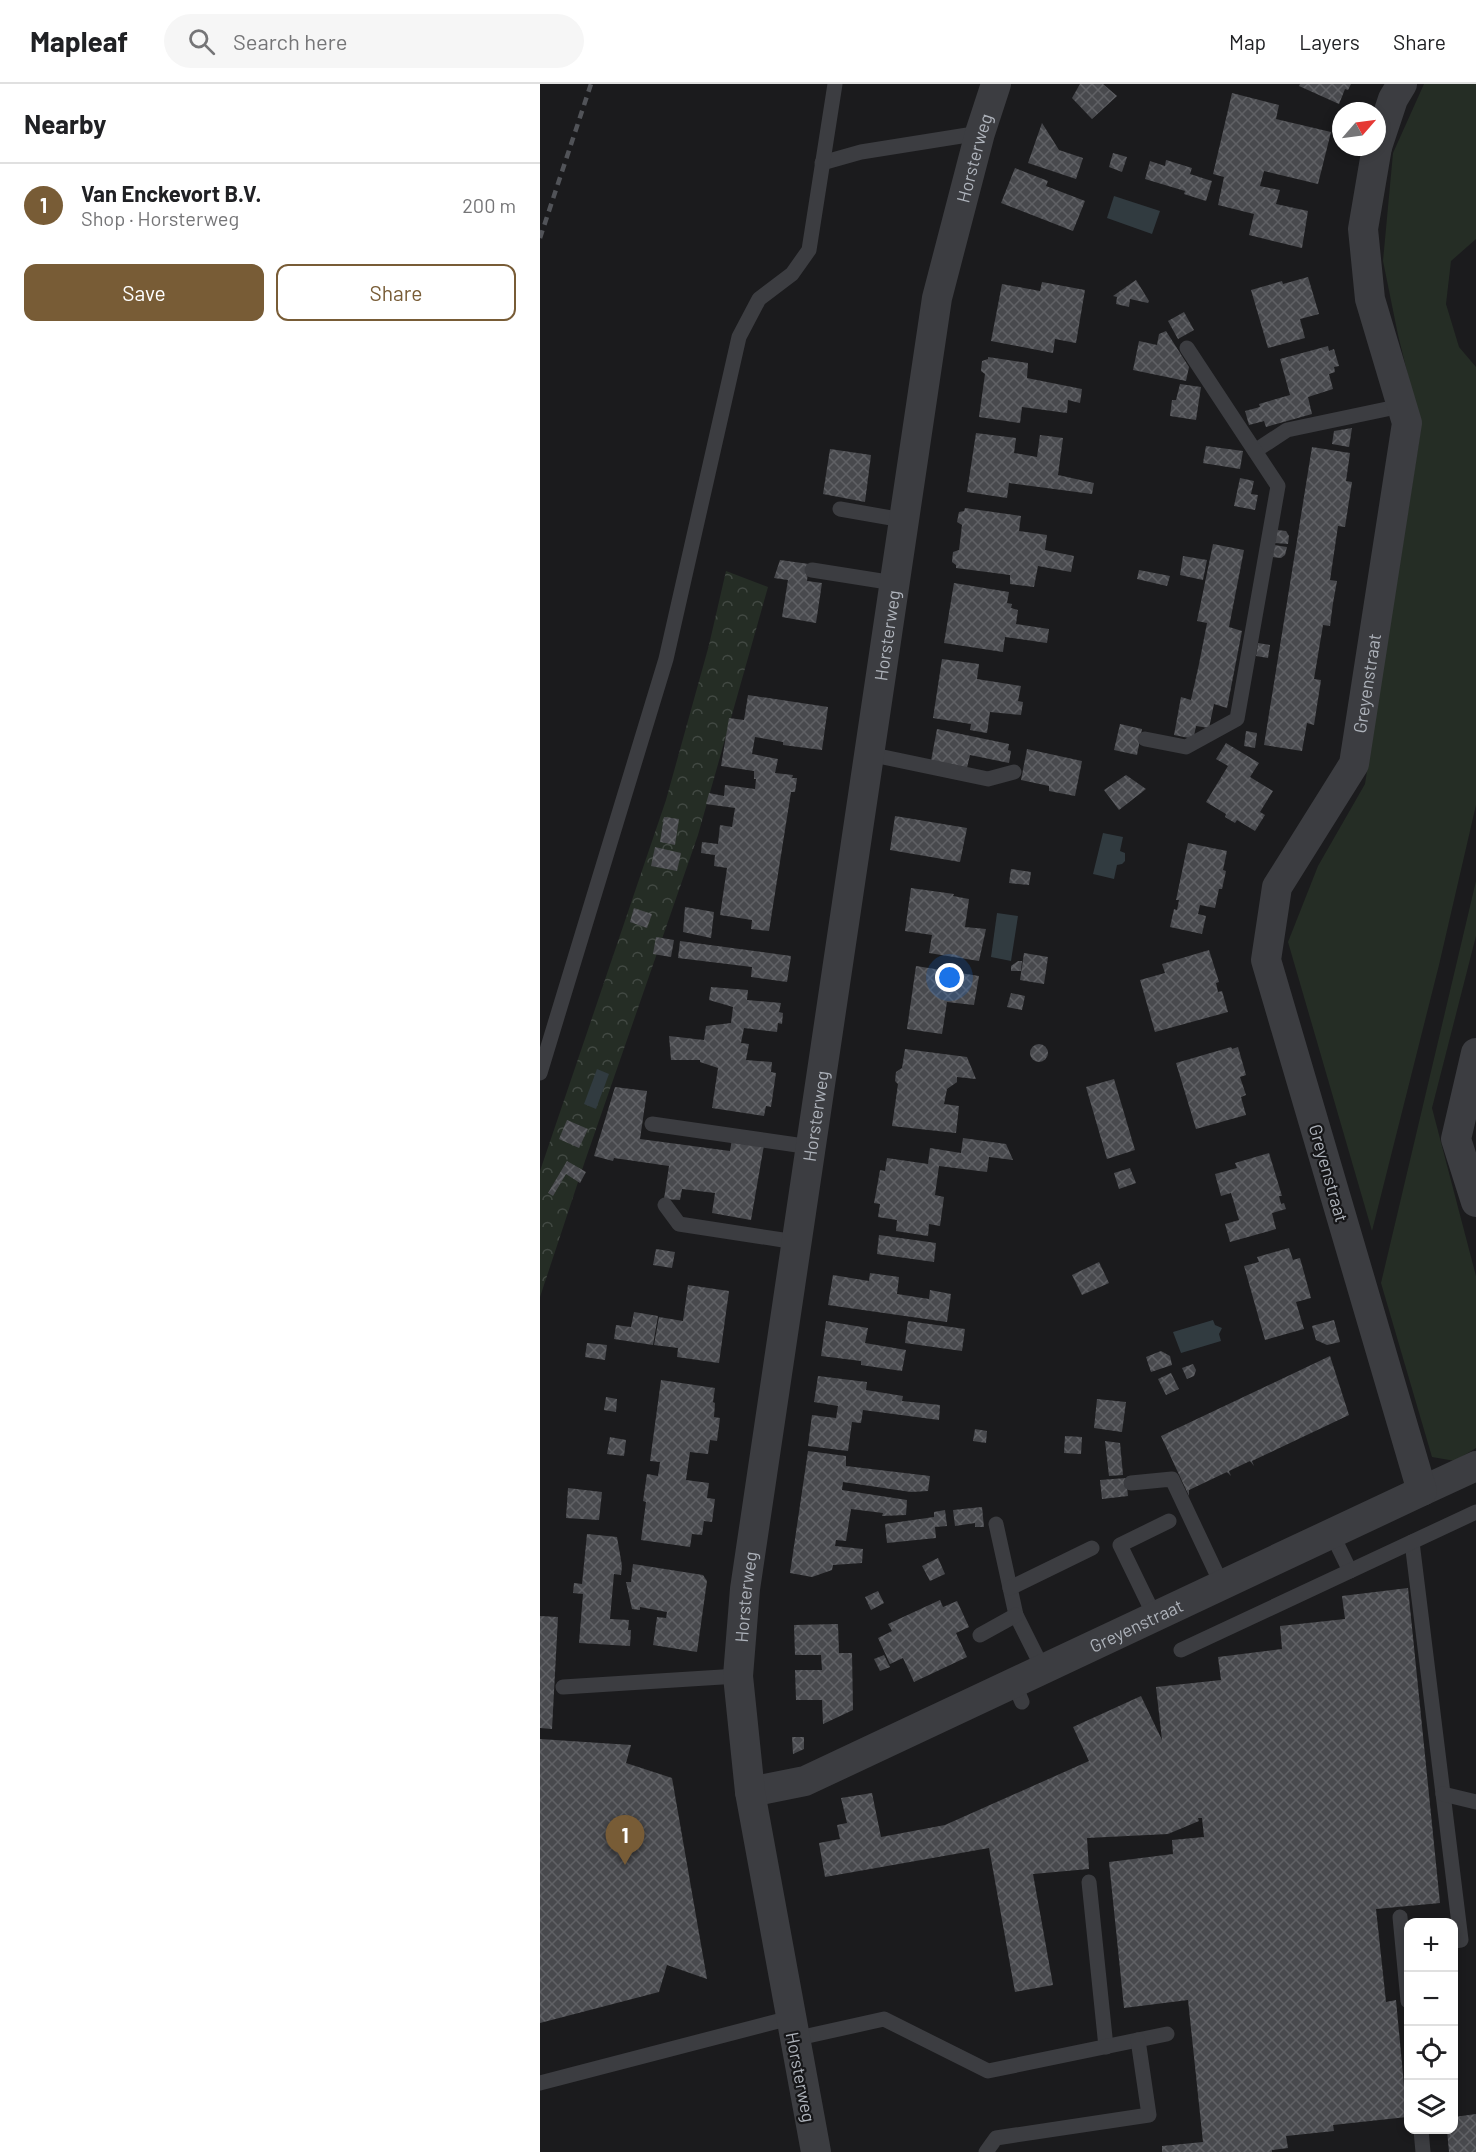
<!DOCTYPE html>
<meta charset="utf-8">
<style>
:root{--surface:#fff;--page:#f6f6f6;--text:#202124;--muted:#757577;--line:#e0e0e0;--accent:#785c36}
body{margin:0;font-family:Barlow,sans-serif;background:var(--page);color:var(--text)}
.controls{position:absolute;right:18px;bottom:18px;display:grid;overflow:hidden;border-radius:12px;box-shadow:0 3px 9px #0003}
.controls button{width:54px;height:54px;display:grid;place-items:center;padding:0;border:0;border-bottom:2px solid var(--line);background:var(--surface);color:var(--text);font:30px sans-serif}
.compass{position:absolute;left:792px;top:18px;width:54px;height:54px;border-radius:50%;background:var(--surface);box-shadow:0 3px 9px #0003;rotate:62deg}
.you{position:absolute;left:410px;top:894px;width:21px;height:21px;margin:-15px;border:4px solid #fff;border-radius:50%;background:#1a73e8;box-shadow:0 0 0 9px #1a73e833}
.badge{display:grid;place-items:center;width:39px;height:39px;border-radius:50%;background:var(--accent);color:#fff;font-size:20px;font-weight:700}
.pin{position:absolute;translate:-50% -50px;filter:drop-shadow(0 2px 3px #0008)}
.pin::after{content:'';position:absolute;top:32px;width:21px;height:18px;background:inherit;clip-path:polygon(0 0,100% 0,50% 100%)}
.list{margin:0;padding:0;list-style:none}
h2{display:flex;justify-content:space-between;align-items:center;height:78px;margin:0;padding:0 24px;font-size:26px}
h2 small{font-size:20px;font-weight:400;color:var(--muted)}
.list li{display:grid;grid-template-columns:39px 1fr auto;gap:18px;align-items:center;box-sizing:border-box;height:84px;padding:0 24px;border-top:2px solid var(--line)}
.list b{display:block;font-size:22px;white-space:nowrap}
.list p{margin:0;font-size:20px;white-space:nowrap;color:var(--muted)}
.list em{font-size:20px;font-style:normal;color:var(--muted)}
.actions{display:flex;gap:12px;padding:18px 24px}
.actions a{flex:1;padding:14px 0;border:2px solid var(--accent);border-radius:12px;text-align:center;font-size:21px;color:var(--accent)}
.actions .main{background:var(--accent);color:#fff}
.icon{flex:none;width:33px;height:33px;fill:none;stroke:currentColor;stroke-width:2;stroke-linecap:round;stroke-linejoin:round}
.map{position:relative;flex:none;width:936px;height:2068px;overflow:hidden}
header{display:flex;align-items:center;gap:36px;box-sizing:border-box;height:84px;padding:0 30px;background:var(--surface);border-bottom:2px solid var(--line)}
header strong{font-size:28px}
nav{display:flex;gap:33px;margin-inline-start:auto;font-size:21px}
.search{width:420px;height:54px;background:var(--page);display:flex;align-items:center;gap:15px;box-sizing:border-box;padding:0 21px;border-radius:33px;color:var(--muted);font-size:22px}
main{display:flex}
aside{flex:1;background:var(--surface)}
.map>svg:first-child{display:block}
</style>
<header>
<strong>Mapleaf</strong>
<div class="search"><svg class="icon" aria-label="search" viewBox="0 0 24 24"><circle cx="10" cy="10" r="6"/><path d="M15 15l6 6"/></svg>Search here</div>
<nav><a>Map</a><a>Layers</a><a>Share</a></nav>
</header>
<main>
<aside>
<h2>Nearby<small></small></h2>
<ul class="list">
<li><span class="badge">1</span><div><b>Van Enckevort B.V.</b><p>Shop · Horsterweg</p></div><em>200 m</em></li>
</ul>
<div class="actions"><a class="main">Save</a><a>Share</a></div>
</aside>
<div class="map">
<svg width="936" height="2068" viewBox="0 0 936 2068">
<defs>
<pattern id="forest-crowns" width="20" height="18" patternUnits="userSpaceOnUse" patternTransform="scale(1.5)"><rect width="20" height="18" fill="#252d25"/><path d="M2 6a3 3 0 1 1 6 0M12 15a3 3 0 1 1 6 0" fill="none" stroke="#424943"/></pattern>
<pattern id="building-cross-hatch" width="8" height="8" patternUnits="userSpaceOnUse" patternTransform="scale(1.5)"><rect width="8" height="8" fill="#48494d"/><path d="M0 0l8 8M0 8l8-8" fill="none" stroke="#606165"/></pattern>
</defs>
<rect width="100%" height="100%" fill="#1b1b1d"/>
<g fill="#252d25">
<path d="M884 0H936V155L911 177 906 220 919 263 936 283V721L899 881 832 1147 748 858 778 782 825 700 881 344 858 251 843 177 853 69Z"/>
<path d="M936 797V852L892 1024 936 1192V1364L915 1377 892 1373 841 1199Z"/>
</g>
<path fill="url(#forest-crowns)" d="M186 487 228 503 158 751 45 1077 0 1213V1087L126 716 169 561Z"/>
<g fill="#313b40">
<path d="M574 112 620 127 612 150 567 134Z"/>
<path d="M563 749 583 753 580 767 585 769V777L582 780 577 781 574 795 553 790Z"/>
<path d="M457 829 478 832 471 877 451 873Z"/>
<path d="M57 985 69 990 56 1025 44 1020Z"/>
<path d="M673 1236 675 1241 682 1244 679 1250 681 1257 641 1269 633 1248Z"/>
</g>
<g fill="url(#building-cross-hatch)">
<path d="M540 0H563L577 12 552 35 532 14Z"/>
<path d="M760 0H811L808 6 805 5 799 20 759 2Z"/>
<path d="M692 9 739 21 736 35 791 48 778 100 724 87 720 102 740 106 736 120 768 127 762 164 709 151 714 130 678 121 684 93 673 90Z"/>
<path d="M502 39 519 66 543 74 536 95 488 79Z"/>
<path d="M573 69 587 73 582 88 569 83Z"/>
<path d="M626 76 652 84 650 90 672 97 666 117 644 110 645 107 605 95 610 77 625 82Z"/>
<path d="M475 84 508 97 506 102 545 117 533 147 461 119Z"/>
<path d="M768 193 779 230 760 235 765 254 728 264 711 206 742 197 743 200Z"/>
<path d="M596 196 609 217 608 219 590 215 589 223 576 220 577 213 573 212Z"/>
<path d="M502 198 545 206 536 259 515 255 513 269 451 257 462 200 500 207Z"/>
<path d="M644 228 654 246 638 255 628 237Z"/>
<path d="M626 247 649 283 646 297 593 286 599 257 617 261 619 250Z"/>
<path d="M788 262 789 267 794 265 799 282 794 283 795 288 789 290 793 305 768 313 772 330 726 343 724 337 709 341 705 327 720 323 719 320 750 311 740 275Z"/>
<path d="M448 273 488 279 487 294 542 305 540 319 528 316 527 329 482 323 480 339 439 333 445 290 441 287 442 277 448 275Z"/>
<path d="M640 300 661 303 656 336 630 332 632 316H636Z"/>
<path d="M812 344 809 363 792 360 794 347Z"/>
<path d="M436 349 476 354 474 369 497 373 500 351 523 354 518 391 554 399 552 410 469 399 467 414 427 408Z"/>
<path d="M666 362 703 367 700 385 663 379Z"/>
<path d="M772 363 810 369 806 397 812 398 805 443 798 442 790 496 797 497 793 519 790 542 783 541 774 595 781 596 774 641 767 639 762 667 724 661Z"/>
<path d="M290 365 331 371 325 418 283 410Z"/>
<path d="M700 394 714 397 711 410 718 411 715 426 694 422Z"/>
<path d="M425 424 481 432 479 447 507 451 505 466 534 472 531 488 498 482 494 503 470 500V491L416 484V481L412 478 413 468 419 466 422 441 417 438 419 428 424 427Z"/>
<path d="M737 446 746 447 749 452 748 460 735 459Z"/>
<path d="M673 460 704 466 689 543 702 547 687 624 674 620 669 644 656 642 654 652 649 654 634 651 641 613 651 616 659 580 667 539 657 537Z"/>
<path d="M734 461 747 463 745 471 741 474 732 473Z"/>
<path d="M643 472 667 476 663 496 640 491Z"/>
<path d="M240 476 269 480 267 497 282 499 276 539 242 533 248 496 234 494Z"/>
<path d="M599 486 630 492 627 502 597 495Z"/>
<path d="M414 499 469 508 467 519 472 520 471 524 478 526 476 540 509 545 507 559 465 553 463 568 404 559Z"/>
<path d="M718 559 730 561 728 574 716 572Z"/>
<path d="M402 575 439 580 437 595 481 602 478 617 483 618 481 631 450 628 447 649 430 646 431 640 393 634Z"/>
<path d="M208 611 288 623 282 666 243 661V658L215 653 212 670 238 675 235 689 253 691 252 694H257L255 708H251L229 847 211 845 212 836 180 831 187 784 174 782 175 771 161 769 162 758 178 760 180 741 192 743 195 724 166 720 169 709 184 712 185 701 215 705 216 695H214V687L181 682 189 634 204 636Z"/>
<path d="M580 640 602 645 597 671 574 666Z"/>
<path d="M397 645 469 660 468 666 471 667 469 679 430 671 427 684 391 677Z"/>
<path d="M706 647 717 649 715 664 704 662Z"/>
<path d="M686 659 719 679 710 693 733 707 720 728 725 731 715 747 697 736 695 739 685 733 686 730 666 718 688 682 676 675Z"/>
<path d="M487 665 542 677 535 712 509 707V702L481 696Z"/>
<path d="M586 691 606 705 579 726 564 706Z"/>
<path d="M355 732 427 744 420 778 350 766Z"/>
<path d="M124 733 139 735 135 761 120 758Z"/>
<path d="M648 759 687 767 683 786 686 787 682 805H679L675 824 660 821 658 830 666 832 662 850 630 843 634 825 637 826 639 816H636Z"/>
<path d="M115 763 141 769 137 787 111 782Z"/>
<path d="M471 785 491 788 489 801 469 799Z"/>
<path d="M371 804 414 810 413 812 429 815 425 843 446 845 439 877 389 869 392 851 365 847Z"/>
<path d="M145 823 174 828 171 854 143 848Z"/>
<path d="M94 824 112 830 107 844 90 838Z"/>
<path d="M116 853 134 856 131 873 113 870Z"/>
<path d="M140 857 251 872 247 898 211 893 212 883 138 874Z"/>
<path d="M669 866 679 898 676 899 678 908 682 907 688 928 615 948 600 896 625 889 622 880Z"/>
<path d="M484 869 508 873 504 900 480 896Z"/>
<path d="M478 877H482L481 887H471V882Z"/>
<path d="M376 882 439 892 434 921 407 918 402 950 367 945Z"/>
<path d="M171 903 208 906 207 916 241 919 239 928 243 929 242 940 238 939 237 948 204 944 201 959 209 960 206 976 232 978 231 988 236 989 231 1023 226 1022 224 1032 172 1024 178 984 160 978V976H131L129 952 164 956 166 942 191 939 193 923 169 916Z"/>
<path d="M471 909 485 912 482 926 467 923Z"/>
<circle cx="499" cy="969" r="9"/>
<path d="M691 963 692 965 698 963 706 991 700 993 706 1011 701 1013 706 1031 656 1045 636 979Z"/>
<path d="M365 965 427 973 436 995 417 993V998L407 1005 404 1020 419 1022 416 1049 352 1042 358 1000 355 997 356 988 362 984Z"/>
<path d="M574 995 595 1066 567 1075 546 1003Z"/>
<path d="M75 1003 107 1007 100 1055 190 1067 192 1055 224 1061 211 1136 172 1129 175 1109 142 1105 140 1116 124 1115 129 1082 74 1074 73 1077 54 1072Z"/>
<path d="M27 1036 48 1045 39 1064 19 1055Z"/>
<path d="M423 1054 466 1060 473 1076 449 1073 447 1088 399 1082 395 1111 404 1113 400 1142 389 1140 388 1152 356 1147 357 1136 338 1133 340 1120 334 1119 337 1103 340 1086 345 1087 347 1074 388 1080 390 1064 421 1069Z"/>
<path d="M729 1069 742 1112H739L741 1120 744 1119 746 1125 732 1129 736 1145 690 1158 685 1140 699 1136 691 1109 681 1112 675 1090 697 1084 695 1079Z"/>
<path d="M27 1077 46 1088 40 1099 26 1090 13 1112 8 1109Z"/>
<path d="M590 1084 596 1099 579 1105 574 1089Z"/>
<path d="M339 1151 396 1159 394 1178 337 1170Z"/>
<path d="M749 1164 753 1176 760 1174 771 1214 756 1218 764 1245 725 1256 704 1182 719 1178 717 1173Z"/>
<path d="M116 1165 135 1168 132 1184 113 1181Z"/>
<path d="M559 1178 569 1199 542 1211 532 1191Z"/>
<path d="M330 1189 359 1193 357 1210 389 1215 390 1206 411 1210 407 1238 288 1221 293 1191 329 1197Z"/>
<path d="M148 1201 189 1207 179 1279 137 1273 138 1264 114 1261 119 1233 143 1237Z"/>
<path d="M94 1228 118 1232 113 1261 74 1255 76 1241 91 1243Z"/>
<path d="M794 1236 800 1258 787 1261 776 1256 772 1242Z"/>
<path d="M286 1237 328 1244 325 1259 366 1266 362 1287 321 1281V1277L281 1272Z"/>
<path d="M368 1237 425 1245 422 1267 365 1259Z"/>
<path d="M47 1259 67 1261 65 1276 45 1273Z"/>
<path d="M621 1267 630 1272 632 1281 611 1288 606 1273Z"/>
<path d="M790 1272 809 1331 712 1377 714 1382 710 1377 689 1387 691 1392 687 1388 649 1406V1412L621 1352Z"/>
<path d="M653 1280 656 1286 654 1292 647 1295 642 1284Z"/>
<path d="M631 1289 639 1305 626 1311 618 1295Z"/>
<path d="M278 1292 327 1298 326 1306 363 1312 362 1317 400 1321 399 1336 323 1326 321 1339 312 1338 308 1367 268 1362 272 1331 296 1334 298 1322 274 1318Z"/>
<path d="M121 1296 175 1304 173 1318 175 1319 174 1333 180 1334 177 1357 170 1356 168 1370 150 1368 146 1396 169 1399 167 1414 175 1415 172 1438 164 1437 162 1451 152 1450 150 1463 101 1456 106 1418 103 1417 107 1390 118 1392 120 1378 110 1377Z"/>
<path d="M66 1313 77 1315 76 1328 64 1326Z"/>
<path d="M557 1315 586 1318 582 1348 554 1344Z"/>
<path d="M435 1345 447 1347 446 1359 433 1357Z"/>
<path d="M525 1352 542 1353 541 1370 524 1369Z"/>
<path d="M70 1353 86 1356 84 1372 67 1370Z"/>
<path d="M565 1357 580 1359 583 1391 569 1392Z"/>
<path d="M268 1367 306 1372V1382L390 1392 388 1407 371 1408 303 1398 302 1406 367 1416 366 1431 342 1432 343 1429 311 1425 306 1457 296 1456 295 1462 323 1465 322 1479 293 1481 292 1486 272 1493 250 1489Z"/>
<path d="M586 1394 588 1412 562 1415 560 1396Z"/>
<path d="M28 1404 62 1408 59 1436 26 1434Z"/>
<path d="M442 1423 444 1443H435V1439L415 1442 413 1426Z"/>
<path d="M405 1426 407 1442 395 1443 396 1454 347 1459 345 1440 394 1433V1428Z"/>
<path d="M47 1450 77 1453 82 1482 81 1491 74 1490 70 1535 89 1536 88 1546H91L90 1562 39 1559 43 1510 33 1509 34 1499 42 1500Z"/>
<path d="M398 1474 405 1490 390 1497 382 1482Z"/>
<path d="M93 1480 163 1491 167 1497 157 1568 113 1561 117 1533 126 1534 127 1528 100 1523V1526L92 1525 86 1498H91Z"/>
<path d="M868 1504 900 1819 836 1825 846 1918 856 1916 867 2033 793 2041 794 2047 746 2052 748 2064 732 2066V2068H622V2062L663 2058 648 1916 584 1924 569 1778 633 1770 632 1756 664 1753 662 1734H658L659 1737 628 1750 547 1754 549 1785 493 1790 513 1901 475 1908 449 1764 285 1793 279 1759 300 1755 297 1741 307 1739 301 1714 332 1709 341 1753 405 1741 549 1677 533 1643 601 1612 622 1656 616 1603 681 1596 678 1573 742 1565 740 1542 805 1535 802 1512Z"/>
<path d="M338 1507 344 1519 331 1526 325 1513Z"/>
<path d="M400 1516 403 1523 417 1517 429 1543 416 1549 427 1573 374 1598 363 1574 350 1580 338 1554 352 1547 348 1540Z"/>
<path d="M0 1532 18 1533 12 1645 0 1644Z"/>
<path d="M298 1540 299 1569H312L313 1626 283 1640 282 1616H256L255 1586H282L281 1571H255L254 1541Z"/>
<path d="M344 1571 350 1583 340 1587 334 1575Z"/>
<path d="M252 1653H264V1665L253 1670Z"/>
<path d="M0 1655 91 1661 86 1679 132 1694 167 1895 127 1881 119 1908 0 1939Z"/>
<path d="M936 2030V2068H909L907 2046H914V2033Z"/>
</g>
<g fill="none" stroke-linecap="round" stroke-linejoin="round">
<g stroke="#3c3d41" stroke-width="15">
<path d="M282 79 321 68 440 49"/>
<path d="M715 367 747 346 861 322"/>
<path d="M300 425 363 436"/>
<path d="M272 486 354 499"/>
<path d="M605 655 646 663 697 635 738 402 647 264"/>
<path d="M329 670 448 695 474 688"/>
<path d="M0 989 126 575 199 253 219 215 252 190 269 166 295 0"/>
<path d="M112 1040 271 1063"/>
<path d="M125 1121 139 1140 256 1158"/>
<path d="M591 1399 632 1395 682 1501"/>
<path d="M456 1440 476 1531 503 1585"/>
<path d="M792 1450 810 1487"/>
<path d="M872 1458 921 1856 914 1857"/>
<path d="M470 1504 552 1464"/>
<path d="M615 1533 580 1461 629 1437"/>
<path d="M440 1551 476 1531"/>
<path d="M641 1566 936 1428"/>
<path d="M474 1599 482 1618"/>
<path d="M23 1603 198 1592"/>
<path d="M903 1710 936 1718"/>
<path d="M549 1798 566 1963"/>
<path d="M860 1833 868 1917"/>
<path d="M254 1955 344 1935 448 1987 627 1950"/>
<path d="M0 1999 250 1934"/>
<path d="M881 2046 883 2068"/>
<path d="M446 2068 456 2054 609 2031 598 1956"/>
</g>
<g stroke="#3c3d41" stroke-width="30">
<path d="M837 63 853 15 862 0"/>
<path d="M936 969 916 1055 936 1118"/>
<path d="M882 1407 936 1382"/>
<path id="s1" d="M210 1708 265 1697 882 1407 726 876 737 803 814 680 867 339 830 215 823 145 837 63"/>
<path id="s2" d="M276 2068 210 1708 198 1592 205 1505 397 214 440 49 456 0"/>
</g>
<path stroke="#515358" stroke-width="4.5" stroke-dasharray="8 6" stroke-linecap="butt" d="M0 154 51 0"/>
</g>
<g text-anchor="middle" dominant-baseline="central" stroke-width="4.5" stroke-linejoin="round" paint-order="stroke">
<g font-size="18" fill="#aeb3bb" stroke="#161618">
<text stroke="none"><textPath href="#s2" startOffset="2020">Horsterweg</textPath></text>
<text stroke="none"><textPath href="#s2" startOffset="1534">Horsterweg</textPath></text>
<text stroke="none"><textPath href="#s1" startOffset="1592">Greyenstraat</textPath></text>
<text stroke="none"><textPath href="#s2" startOffset="1048">Horsterweg</textPath></text>
<text transform="translate(789 1089) rotate(74)">Greyenstraat</text>
<text stroke="none"><textPath href="#s2" startOffset="562">Horsterweg</textPath></text>
<text stroke="none"><textPath href="#s1" startOffset="422">Greyenstraat</textPath></text>
<text transform="translate(261 1993) rotate(79)">Horsterweg</text>
</g>
</g>
</svg>
<div class="controls">
<button>+</button>
<button>−</button>
<button><svg class="icon" aria-label="locate" viewBox="0 0 24 24"><circle cx="12" cy="12" r="6"/><path d="M12 2v4M12 18v4M2 12h4M18 12h4"/></svg></button>
<button><svg class="icon" aria-label="layers" viewBox="0 0 24 24"><path d="M12 4l9 5-9 5-9-5zM3 14l9 5 9-5"/></svg></button>
</div>
<svg class="compass" viewBox="-18 -18 36 36"><path d="M0-13l5 13h-10z" fill="#e53935"/><path d="M0 13l5-13h-10z" fill="#757577"/></svg>
<div class="you"></div>
<div class="pin badge" style="left:85px;top:1781px">1</div>
</div>
</main>
